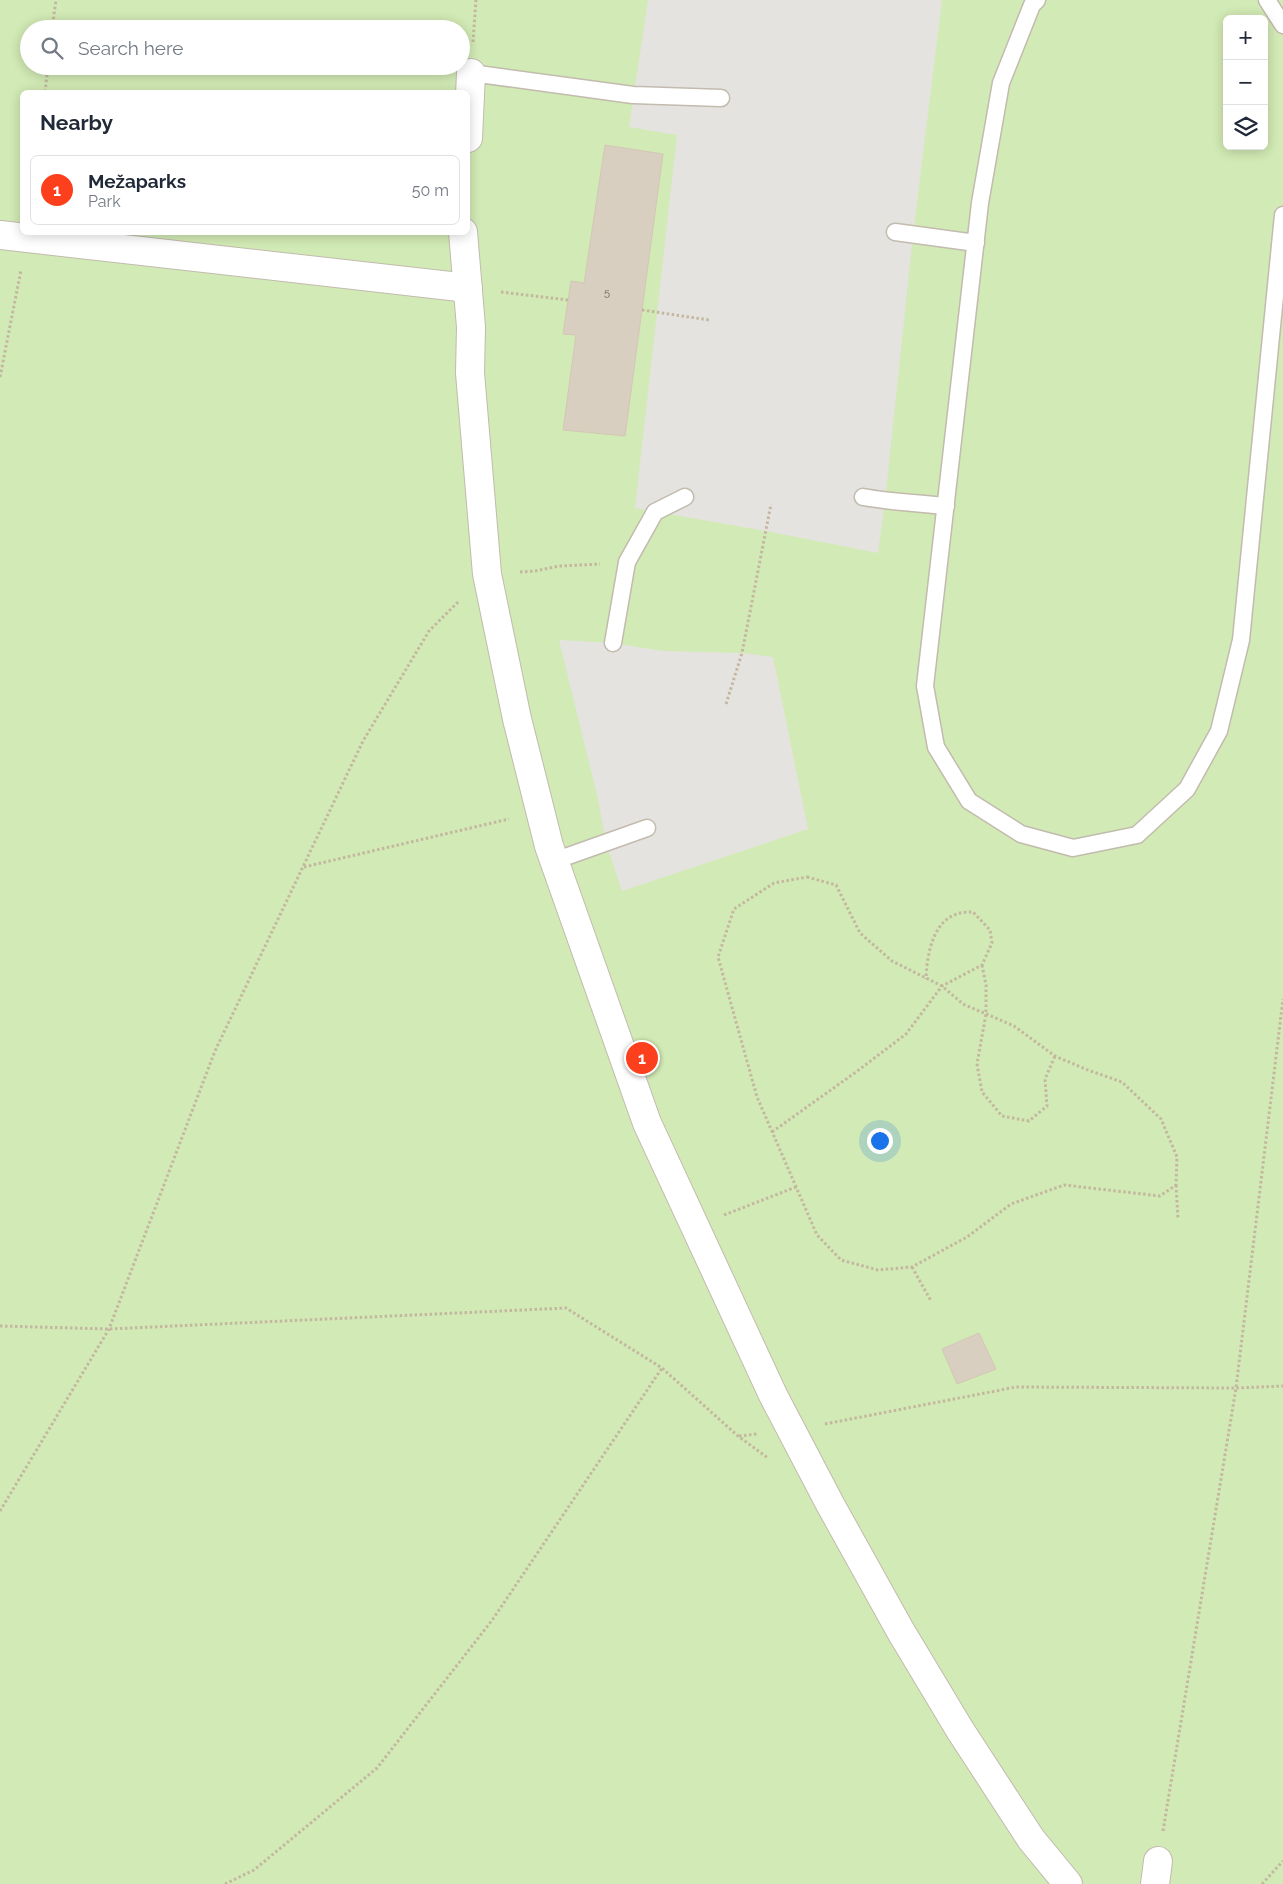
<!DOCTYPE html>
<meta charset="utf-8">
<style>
:root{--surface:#fff;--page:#f2f2f3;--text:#1f2937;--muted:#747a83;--line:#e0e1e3;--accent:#fc3f1d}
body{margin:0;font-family:Raleway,sans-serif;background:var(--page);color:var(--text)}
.controls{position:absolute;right:15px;top:15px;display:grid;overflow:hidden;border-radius:8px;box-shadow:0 2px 12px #0003}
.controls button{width:45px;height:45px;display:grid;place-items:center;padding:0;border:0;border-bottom:1px solid var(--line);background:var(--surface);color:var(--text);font:25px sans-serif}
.you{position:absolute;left:879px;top:1140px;width:18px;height:18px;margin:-12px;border:4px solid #fff;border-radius:50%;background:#1a73e8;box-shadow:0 0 0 8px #1a73e833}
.badge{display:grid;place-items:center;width:32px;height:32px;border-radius:50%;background:var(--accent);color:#fff;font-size:16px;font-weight:700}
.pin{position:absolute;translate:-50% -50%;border:2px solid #fff;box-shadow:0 1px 5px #0006}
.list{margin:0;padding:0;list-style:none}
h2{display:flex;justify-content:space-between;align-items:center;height:65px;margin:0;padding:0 20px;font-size:21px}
h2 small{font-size:16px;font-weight:400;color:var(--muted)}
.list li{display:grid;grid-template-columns:32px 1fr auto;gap:15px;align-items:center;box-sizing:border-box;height:70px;margin:0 10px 10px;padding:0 10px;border:1px solid var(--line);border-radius:8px}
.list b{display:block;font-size:19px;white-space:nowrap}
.list p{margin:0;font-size:16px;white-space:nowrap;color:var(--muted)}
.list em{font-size:16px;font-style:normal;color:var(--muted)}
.icon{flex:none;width:28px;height:28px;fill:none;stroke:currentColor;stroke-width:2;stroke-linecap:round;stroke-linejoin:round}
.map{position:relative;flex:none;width:1283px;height:1884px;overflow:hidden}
.search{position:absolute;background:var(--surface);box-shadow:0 2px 12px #0003;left:20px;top:20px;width:450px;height:55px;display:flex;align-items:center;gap:12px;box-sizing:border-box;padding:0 18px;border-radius:28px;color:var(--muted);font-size:19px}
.panel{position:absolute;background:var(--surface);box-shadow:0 2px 12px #0003;left:20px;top:90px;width:450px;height:145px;border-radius:8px}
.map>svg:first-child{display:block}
</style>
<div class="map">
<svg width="1283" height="1884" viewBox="0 0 1283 1884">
<rect width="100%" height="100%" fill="#f6f3ec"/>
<path fill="#d2eab5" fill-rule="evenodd" d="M0 0H1283V1884H0ZM1227 19H1264V146H1227ZM29 29H461V66H29ZM22 92H468V232H22Z"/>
<g fill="#e5e3e0">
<path d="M648 0H942L913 235 885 501 878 553 766 531 635 508 677 135 629 127Z"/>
<path d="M559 640 613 643 663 651 742 653 773 657 808 829 622 891 606 843 598 799Z"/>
</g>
<g fill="#d8cfc1" stroke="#d3c7b4">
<path d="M605 145 663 154 625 436 563 430 576 335 563 334 571 281 584 283Z"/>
<path d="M979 1333 996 1369 957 1384 942 1349Z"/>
</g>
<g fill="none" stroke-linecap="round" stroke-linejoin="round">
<g stroke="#c2bbae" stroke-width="19">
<g id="lane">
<path d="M1037 0 1032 5 1001 83 980 203 925 686 936 747 969 801 1021 834 1073 848 1137 835 1187 789 1219 731 1241 640 1283 215"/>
<path d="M1267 0 1283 25"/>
<path d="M471 73 633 95 721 98"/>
<path d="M895 232 976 243"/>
<path d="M863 497C890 502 918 503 946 506"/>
<path d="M613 643 627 562 655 512 685 497"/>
<path d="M554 861 647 828"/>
</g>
</g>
<g stroke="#c2bbae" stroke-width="30">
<g id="street">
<path d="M468 138 471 73"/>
<path d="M463 232 471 327 470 373 487 574 517 719 549 846 647 1123 773 1395 830 1504 900 1630 960 1730 1031 1839 1068 1884"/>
<path d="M0 235 468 288"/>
<path d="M1155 1884 1158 1861"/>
</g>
</g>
<g stroke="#c4b79f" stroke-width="3" stroke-dasharray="2.5 2.5" stroke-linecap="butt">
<path d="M52 29 56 0"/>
<path d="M473 42 476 0"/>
<path d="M45 92 48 66"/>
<path d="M501 292 568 300"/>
<path d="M642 310 709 320"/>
<path d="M0 377 21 270"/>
<path d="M520 572 535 571 560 566 600 564"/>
<path d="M726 704 742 653 771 504"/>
<path d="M304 867 509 819"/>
<path d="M807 877 836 885 860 933 892 961 942 986 963 1004 1014 1026 1055 1056 1085 1069 1122 1082 1161 1119 1177 1157 1176 1185 1160 1196 1064 1185 1011 1204 967 1237 912 1267 878 1270 841 1260 817 1235 757 1097 718 957 734 909 774 883Z"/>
<path d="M982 965 986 985V1014L977 1064 982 1092 1002 1116 1029 1121 1047 1106 1045 1079 1055 1056"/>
<path d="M772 1132 856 1072 906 1034 942 986 982 965 992 943 990 930 973 912C968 912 962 912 957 914 932 922 927 956 926 979"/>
<path d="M1176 1185 1178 1219"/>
<path d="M724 1215 796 1187"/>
<path d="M912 1267 931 1301"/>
<path d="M0 1326 109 1329 566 1308 662 1368 738 1436 768 1458"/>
<path d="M825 1424 1016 1387 1236 1388 1283 1386"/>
<path d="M739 1436 757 1434"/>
<path d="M0 1511 109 1329 215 1051 363 741 429 631 459 601"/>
<path d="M1163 1831 1236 1388 1283 999"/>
<path d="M225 1884 254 1870 377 1768 493 1619 662 1368"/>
<path d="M1262 1884 1283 1861"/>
</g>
<use href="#lane" stroke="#fff" stroke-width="16"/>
<use href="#street" stroke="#fff" stroke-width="28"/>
</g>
<g text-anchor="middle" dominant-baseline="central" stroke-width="4" stroke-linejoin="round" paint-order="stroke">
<g font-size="11" fill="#6e675b">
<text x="607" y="292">5</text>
</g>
</g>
</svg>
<div class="controls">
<button>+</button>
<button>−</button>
<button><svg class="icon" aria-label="layers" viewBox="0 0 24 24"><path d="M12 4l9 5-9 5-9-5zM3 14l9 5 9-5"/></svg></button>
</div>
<div class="you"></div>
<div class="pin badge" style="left:642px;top:1058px">1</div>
<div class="search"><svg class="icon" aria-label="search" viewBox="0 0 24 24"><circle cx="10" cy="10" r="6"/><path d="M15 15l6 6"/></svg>Search here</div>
<section class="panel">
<h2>Nearby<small></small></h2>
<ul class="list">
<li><span class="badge">1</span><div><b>Mežaparks</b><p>Park</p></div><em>50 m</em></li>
</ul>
</section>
</div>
